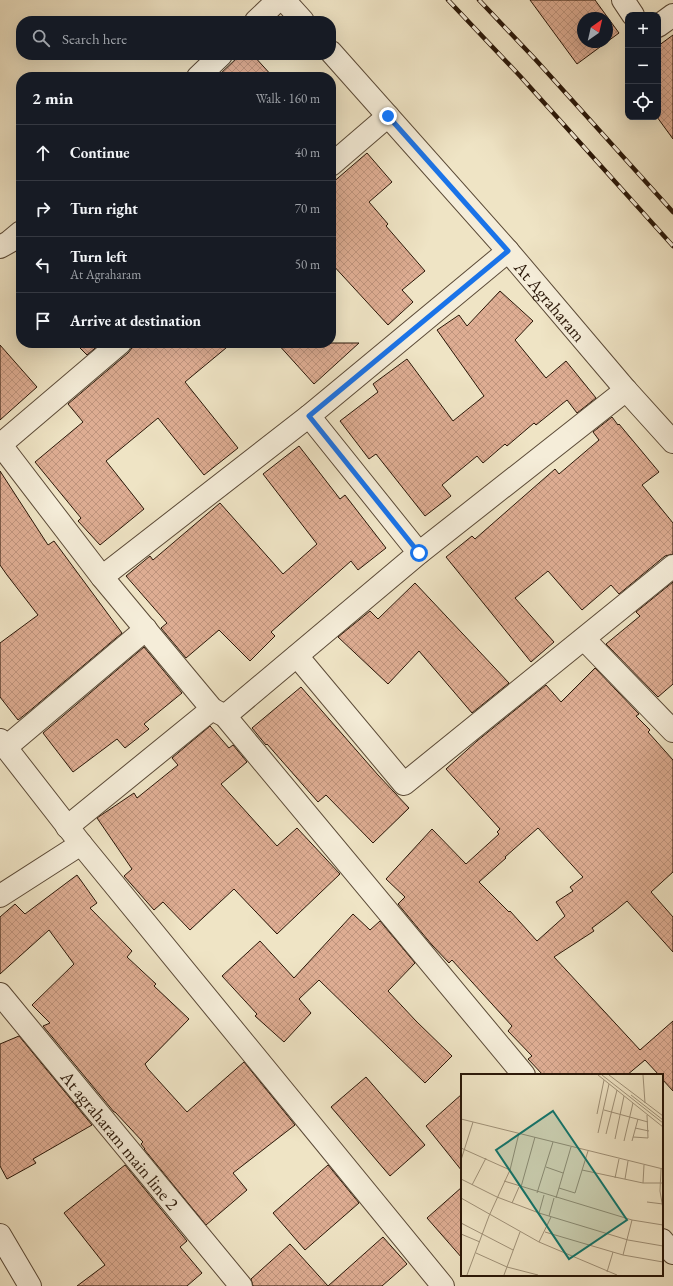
<!DOCTYPE html>
<meta charset="utf-8">
<style>
:root{--surface:#171b24;--page:#20242c;--text:#f1f3f6;--muted:#9ea1a6;--line:#363941}
body{margin:0;font-family:"EB Garamond",serif;background:var(--page);color:var(--text)}
.controls{position:absolute;right:12px;top:12px;display:grid;overflow:hidden;border-radius:8px;box-shadow:0 4px 16px #0002}
.controls button{width:36px;height:36px;display:grid;place-items:center;padding:0;border:0;border-bottom:1px solid var(--line);background:var(--surface);color:var(--text);font:20px sans-serif}
.compass{position:absolute;left:577px;top:12px;width:36px;height:36px;border-radius:50%;background:var(--surface);box-shadow:0 4px 16px #0002;rotate:34deg}
.stop{position:absolute;width:12px;height:12px;margin:-9px;border:3px solid #1a73e8;border-radius:50%;background:#fff}
.stop.end{background:#1a73e8;border-color:#fff;box-shadow:0 1px 4px #0008}
.list{margin:0;padding:0;list-style:none}
h2{display:flex;justify-content:space-between;align-items:center;height:52px;margin:0;padding:0 16px;font-size:17px}
h2 small{font-size:13px;font-weight:400;color:var(--muted)}
.list li{display:grid;grid-template-columns:26px 1fr auto;gap:12px;align-items:center;box-sizing:border-box;height:56px;padding:0 16px;border-top:1px solid var(--line)}
.list b{display:block;font-size:15px;white-space:nowrap}
.list p{margin:0;font-size:13px;white-space:nowrap;color:var(--muted)}
.list em{font-size:13px;font-style:normal;color:var(--muted)}
.icon{flex:none;width:22px;height:22px;fill:none;stroke:currentColor;stroke-width:2;stroke-linecap:round;stroke-linejoin:round}
.map{position:relative;flex:none;width:673px;height:1286px;overflow:hidden}
.search{position:absolute;background:var(--surface);box-shadow:0 4px 16px #0002;left:16px;top:16px;width:320px;height:44px;display:flex;align-items:center;gap:10px;box-sizing:border-box;padding:0 14px;border-radius:16px;color:var(--muted);font-size:15px}
.panel{position:absolute;background:var(--surface);box-shadow:0 4px 16px #0002;left:16px;top:72px;width:320px;height:276px;border-radius:16px}
.map>svg:first-child{display:block}
</style>
<div class="map">
<svg width="673" height="1286" viewBox="0 0 673 1286">
<defs>
<pattern id="building-cross-hatch" width="8" height="8" patternUnits="userSpaceOnUse"><rect width="8" height="8" fill="#dead93"/><path d="M0 0l8 8M0 8l8-8" fill="none" stroke="#bf947d"/></pattern>
</defs>
<rect width="100%" height="100%" fill="#efe4c5"/>
<filter id="stains"><feTurbulence type="fractalNoise" baseFrequency=".005" numOctaves="4"/><feColorMatrix values="0 0 0 0 .2 0 0 0 0 .09 0 0 0 0 .02 0 0 0 .5 -.17"/></filter>
<radialGradient id="worn" r=".72"><stop offset=".6" stop-color="#630" stop-opacity="0"/><stop offset="1" stop-color="#630" stop-opacity=".3"/></radialGradient>
<g fill="url(#building-cross-hatch)" stroke="#2a1708" fill-rule="evenodd">
<path d="M530 0H595L619 33 577 64ZM583 18H607V42H583Z"/>
<path d="M673 35V139L657 117H658V46Z"/>
<path d="M240 55H253L273 77H217Z"/>
<path d="M367 153 392 182 369 202 388 224 386 226 425 271 402 290 413 302 388 325 331 263V184Z"/>
<path d="M500 291 533 321 515 340 546 378 566 361 596 398 577 413 567 400 536 425 534 423 507 446 505 444 483 463 477 456 442 485 451 496 425 516 376 454 369 459 340 421 378 392 373 384 407 359 453 421 484 396 437 330 459 315 467 326Z"/>
<path d="M75 343H101L87 355Z"/>
<path d="M132 343H232L185 382 238 448 204 475 158 418 106 461 144 509 100 545 78 521 81 518 35 462 83 422 68 404 128 353 132 348Z"/>
<path d="M277 343H359L314 384Z"/>
<path d="M0 345 37 387 0 420Z"/>
<path d="M612 417 618 425 619 424 659 472 642 485 673 523V554L665 556 619 594 611 585 582 610 548 571 515 598 554 642 531 662 446 557 472 536 475 539 555 469 559 474 599 440 593 432Z"/>
<path d="M299 446 340 499 345 495 386 548 358 570 351 561 271 632 275 636 250 661 219 630 186 658 161 628 167 623 126 576 150 556 153 560 220 503 283 574 317 544 263 474Z"/>
<path d="M0 471 48 545 54 541 122 633 27 713 18 720 0 697V643L38 615 7 575 0 565Z"/>
<path d="M673 582V684L658 697 606 644 640 616 636 612Z"/>
<path d="M415 583 509 683 472 713 419 651 388 684 338 637 370 611 378 619Z"/>
<path d="M144 647 182 693 144 724 149 729 125 748 117 739 73 772 43 733Z"/>
<path d="M595 668 639 714 636 716 650 730 648 732 673 760V872L651 892 673 917V952L627 901 615 911 592 928 594 931 554 957 640 1050 673 1021V1091L662 1079V1075H659L645 1060 627 1075H543L528 1059 532 1056 508 1031 512 1026 452 960 449 963 432 945 398 904 405 897 386 879 432 829 466 864 499 834 497 832 500 829 446 769 477 741 546 685 561 702ZM538 828 583 877 570 887 573 891 556 902 565 916 537 941 510 911 509 912 479 882 506 858 505 857Z"/>
<path d="M301 687 378 775 409 808 373 843 326 795 318 802 267 744 266 745 252 728Z"/>
<path d="M210 726 229 748 233 745 247 762 221 784 277 846 297 828 340 874 277 934 234 889 190 930 163 902 154 910 124 876 132 869 97 818 134 793 137 798 178 765 172 758Z"/>
<path d="M77 875 97 903 90 908 132 951 127 957 156 984 154 986 189 1019 145 1064 148 1069 187 1112 244 1062 295 1125 233 1173 247 1190 206 1225 144 1149H145L141 1144 143 1142 115 1112H114L43 1026 50 1023 32 1005 74 964 49 930 0 974V917L15 904 25 914Z"/>
<path d="M353 914 370 930 380 921 415 963 388 991 416 1021 452 1056 425 1083 319 980 299 999 311 1013 284 1042 255 1016 257 1014 222 976 260 941 294 978Z"/>
<path d="M19 1036 92 1125 33 1159 36 1163 7 1179 0 1166V1044Z"/>
<path d="M366 1077 425 1145 390 1176 331 1107Z"/>
<path d="M462 1094V1171L426 1126Z"/>
<path d="M125 1165 187 1241 180 1247 202 1273 187 1286H77L105 1265 64 1213Z"/>
<path d="M328 1165 359 1203 305 1250 273 1213Z"/>
<path d="M462 1187V1258L427 1218Z"/>
<path d="M383 1237 407 1264 382 1286H253L251 1279 290 1244 328 1286Z"/>
</g>
<g fill="none" stroke-linecap="round" stroke-linejoin="round">
<g stroke="#5b4a37" stroke-width="24">
<g id="minor">
<path d="M284 0 303 21"/>
<path d="M623 0 633 15"/>
<path d="M256 21 278 0"/>
<path d="M658 26 673 15"/>
<path id="s1" d="M331 52 508 251 626 390 673 442"/>
<path d="M198 77 221 55"/>
<path d="M331 165 388 116"/>
<path d="M0 247 9 242 21 232"/>
<path d="M309 416 419 553"/>
<path d="M0 444 102 577 212 709 225 716 524 1075"/>
<path d="M0 445 120 343"/>
<path d="M102 577 309 416 508 251"/>
<path d="M584 639 673 731"/>
<path d="M297 656 404 784 673 566"/>
<path d="M225 716 419 553 626 390"/>
<path d="M0 740 81 844 443 1286"/>
<path d="M5 748 146 629"/>
<path d="M67 827 212 709"/>
<path d="M0 896 81 844"/>
<path id="s2" d="M0 994 241 1286"/>
<path d="M0 1235 30 1286"/>
<path d="M662 1240 673 1253"/>
</g>
</g>
<use href="#minor" stroke="#f5edd9" stroke-width="22"/>
<g stroke="#2a1708" stroke-width="4.5">
<g id="rail">
<path d="M448 0 520 76 673 246"/>
<path d="M479 0 535 59 673 212"/>
</g>
</g>
<use href="#rail" stroke="#f5edd9" stroke-width="3" stroke-dasharray="9" stroke-linecap="butt"/>
</g>
<g fill="none" stroke-linecap="round" stroke-linejoin="round">
<path stroke="#1a73e8" stroke-width="5" d="M388 116 508 251 309 416 419 553"/>
</g>
<g text-anchor="middle" dominant-baseline="central" stroke-width="3.5" stroke-linejoin="round" paint-order="stroke">
<g font-size="18" fill="#2a1708" stroke="#f5edd9">
<text stroke="none"><textPath href="#s1" startOffset="332">At Agraharam</textPath></text>
<text stroke="none"><textPath href="#s2" startOffset="189">At agraharam main line 2</textPath></text>
</g>
</g>
<g transform="translate(461 1074)">
<rect width="202" height="202" fill="#efe4c5"/>
<path fill="none" stroke="#a09279" stroke-width="1" d="M137 1 202 53M141 1 202 49M148 1 202 42M182 1 184 29M170 21 202 46M143 36 187 48M136 40 143 6M0 45 202 95M174 54 188 57M137 59 148 10M145 60 156 16M172 63 187 64 186 41M154 65 163 22M163 67 172 29M171 67 177 45M0 74 49 96M0 86 12 48M85 93 102 99M200 95 199 117 202 135M121 96 182 109H201M154 104 158 85M0 105 36 123 78 139 167 166 202 172M164 105 167 87M43 107 171 146 202 151M182 109 183 91M11 111 25 84M60 113 74 63M98 114 114 119 127 77M76 119 92 68M0 124 78 168 156 201M95 124 110 73M186 128 202 130M51 129 58 113M78 139 83 121M88 142 93 124M0 149 52 176M84 158 162 181 202 188M0 160 19 168M78 168 90 143M15 179 46 193 77 201M162 181 171 146M146 198 152 178M6 201 28 142 49 96 58 59M43 201 59 158"/>
<path fill="#0f766e" fill-opacity="0.15" stroke="#0f766e" stroke-width="2" d="M92 37 166 146 108 185 35 76Z"/>
<rect width="202" height="202" fill="none" stroke="#2a1708" stroke-width="2"/>
</g>
<rect width="100%" height="100%" filter="url(#stains)"/>
<rect width="100%" height="100%" fill="url(#worn)"/>
</svg>
<div class="controls">
<button>+</button>
<button>−</button>
<button><svg class="icon" aria-label="locate" viewBox="0 0 24 24"><circle cx="12" cy="12" r="6"/><path d="M12 2v4M12 18v4M2 12h4M18 12h4"/></svg></button>
</div>
<svg class="compass" viewBox="-18 -18 36 36"><path d="M0-13l5 13h-10z" fill="#e53935"/><path d="M0 13l5-13h-10z" fill="#9ea1a6"/></svg>
<div class="stop" style="left:419px;top:553px"></div>
<div class="stop end" style="left:388px;top:116px"></div>
<div class="search"><svg class="icon" aria-label="search" viewBox="0 0 24 24"><circle cx="10" cy="10" r="6"/><path d="M15 15l6 6"/></svg>Search here</div>
<section class="panel">
<h2>2 min<small>Walk · 160 m</small></h2>
<ul class="list">
<li><svg class="icon" aria-label="ahead" viewBox="0 0 24 24"><path d="M12 20V5M6 11l6-6 6 6"/></svg><div><b>Continue</b></div><em>40 m</em></li>
<li><svg class="icon" aria-label="right" viewBox="0 0 24 24"><path d="M7 20v-9h11M14 6l5 5-5 5"/></svg><div><b>Turn right</b></div><em>70 m</em></li>
<li><svg class="icon" aria-label="left" viewBox="0 0 24 24"><path d="M17 20v-9H6M10 6l-5 5 5 5"/></svg><div><b>Turn left</b><p>At Agraharam</p></div><em>50 m</em></li>
<li><svg class="icon" aria-label="arrive" viewBox="0 0 24 24"><path d="M6 21V4h12l-3 4 3 4H6"/></svg><div><b>Arrive at destination</b></div></li>
</ul>
</section>
</div>
